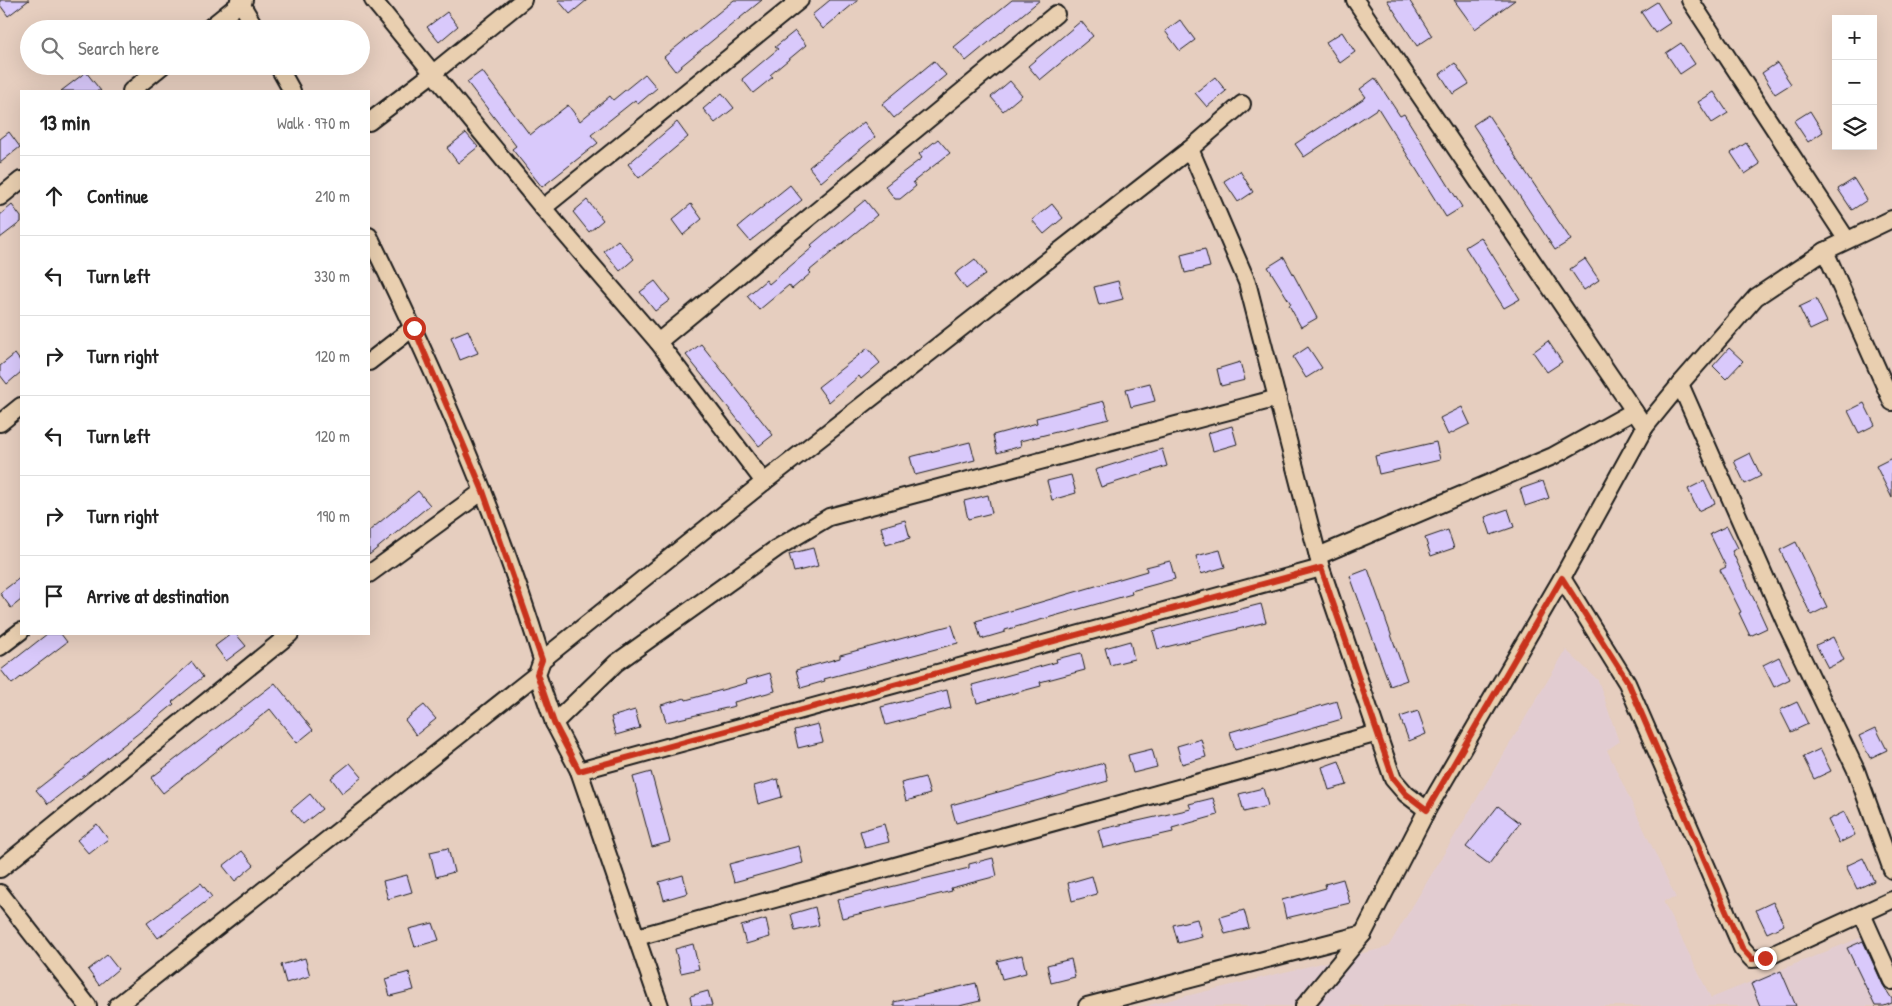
<!DOCTYPE html>
<meta charset="utf-8">
<style>
:root{--surface:#fff;--page:#f2f2f2;--text:#222;--muted:#767676;--line:#e0e0e0}
body{margin:0;font-family:"Patrick Hand",sans-serif;background:var(--page);color:var(--text)}
.controls{position:absolute;right:15px;top:15px;display:grid;overflow:hidden;border-radius:0px;box-shadow:0 5px 20px #0002}
.controls button{width:45px;height:45px;display:grid;place-items:center;padding:0;border:0;border-bottom:1px solid var(--line);background:var(--surface);color:var(--text);font:25px sans-serif}
.stop{position:absolute;width:15px;height:15px;margin:-11px;border:4px solid #c8321e;border-radius:50%;background:#fff}
.stop.end{background:#c8321e;border-color:#fff;box-shadow:0 1px 5px #0008}
.list{margin:0;padding:0;list-style:none}
h2{display:flex;justify-content:space-between;align-items:center;height:65px;margin:0;padding:0 20px;font-size:21px}
h2 small{font-size:16px;font-weight:400;color:var(--muted)}
.list li{display:grid;grid-template-columns:32px 1fr auto;gap:15px;align-items:center;box-sizing:border-box;height:80px;padding:0 20px;border-top:1px solid var(--line)}
.list b{display:block;font-size:19px;white-space:nowrap}
.list em{font-size:16px;font-style:normal;color:var(--muted)}
.icon{flex:none;width:28px;height:28px;fill:none;stroke:currentColor;stroke-width:2;stroke-linecap:round;stroke-linejoin:round}
.map{position:relative;flex:none;width:1892px;height:1006px;overflow:hidden}
.search{position:absolute;background:var(--surface);box-shadow:0 5px 20px #0002;left:20px;top:20px;width:350px;height:55px;display:flex;align-items:center;gap:12px;box-sizing:border-box;padding:0 18px;border-radius:28px;color:var(--muted);font-size:19px}
.panel{position:absolute;background:var(--surface);box-shadow:0 5px 20px #0002;left:20px;top:90px;width:350px;height:545px;border-radius:0px}
.map>svg:first-child{display:block}
</style>
<div class="map">
<svg width="1892" height="1006" viewBox="0 0 1892 1006">
<rect width="100%" height="100%" fill="#e6cebf"/>
<filter id="ink" filterUnits="userSpaceOnUse"><feTurbulence type="fractalNoise" baseFrequency=".02" numOctaves="2"/><feDisplacementMap in="SourceGraphic" scale="10" xChannelSelector="R" yChannelSelector="G"/><feConvolveMatrix kernelMatrix="1 2 1 2 8 2 1 2 1" color-interpolation-filters="sRGB"/></filter>
<g filter="url(#ink)">
<path fill="#e2ccd1" d="M1566 650 1598 680 1619 742 1607 750 1676 898 1663 901 1711 998 1862 937 1892 1006H1145L1388 947Z"/>
<g fill="#d9c9fb" stroke="#1c1c1c">
<path d="M0 0H29L8 16 0 5Z"/>
<path d="M558 0H587L570 14Z"/>
<path d="M734 0H762L675 71 664 57Z"/>
<path d="M830 0H858L823 29 812 15Z"/>
<path d="M1012 0H1040L966 61 954 47Z"/>
<path d="M1387 0H1409L1432 36 1417 46Z"/>
<path d="M1454 0H1515L1475 29Z"/>
<path d="M1657 2 1670 23 1655 33 1641 12Z"/>
<path d="M447 12 458 26 439 42 427 27Z"/>
<path d="M1180 20 1195 40 1180 51 1165 31Z"/>
<path d="M1081 21 1093 36 1040 80 1028 66Z"/>
<path d="M795 31 806 45 770 75 773 77 753 93 742 79 778 49 775 47Z"/>
<path d="M1342 32 1355 52 1340 63 1326 42Z"/>
<path d="M1681 43 1695 64 1680 74 1666 53Z"/>
<path d="M934 61 946 75 894 118 882 104Z"/>
<path d="M1455 63 1469 84 1453 94 1440 74Z"/>
<path d="M1777 63 1791 84 1775 94 1762 73Z"/>
<path d="M482 71 530 135 568 105 580 121 610 96 613 100 645 74 657 88 638 104 635 100 591 135 598 143 542 187 512 149 516 146 467 82Z"/>
<path d="M86 72 101 91H61Z"/>
<path d="M1215 77 1226 91 1207 107 1195 93Z"/>
<path d="M1375 78 1400 116 1404 114 1462 207 1446 217 1378 108 1304 157 1295 144 1366 97 1360 89Z"/>
<path d="M1010 81 1022 95 1003 111 991 97Z"/>
<path d="M1714 92 1728 113 1712 123 1698 102Z"/>
<path d="M722 93 734 108 715 123 703 109Z"/>
<path d="M1810 111 1823 132 1808 142 1794 121Z"/>
<path d="M1488 115 1571 240 1555 250 1473 125Z"/>
<path d="M677 122 688 137 639 178 628 164Z"/>
<path d="M864 122 875 137 821 182 809 167Z"/>
<path d="M9 132 20 147 0 163V139Z"/>
<path d="M466 133 478 147 458 163 447 148Z"/>
<path d="M938 139 950 153 913 182 916 186 900 199H895L885 186 922 158 919 154Z"/>
<path d="M1746 143 1760 164 1745 174 1731 153Z"/>
<path d="M1240 171 1253 192 1238 202 1224 181Z"/>
<path d="M1854 179 1867 200 1852 210 1838 189Z"/>
<path d="M790 185 802 200 750 241 738 227Z"/>
<path d="M587 200 603 220 589 232 573 212Z"/>
<path d="M865 200 877 215 809 271 811 273 792 289 789 285 759 310 747 296 766 280 769 284 813 247 811 245Z"/>
<path d="M691 204 702 219 683 235 672 220Z"/>
<path d="M1052 204 1063 218 1044 234 1032 220Z"/>
<path d="M12 205 21 217V222L0 238V215Z"/>
<path d="M1481 237 1520 299 1504 308 1465 247Z"/>
<path d="M618 240 634 259 620 271 604 251Z"/>
<path d="M1205 249 1210 267 1185 273 1181 255Z"/>
<path d="M1284 257 1317 318 1301 327 1289 305 1291 304 1268 267Z"/>
<path d="M975 259 986 274 966 289 955 274Z"/>
<path d="M1585 259 1599 280 1584 290 1570 269Z"/>
<path d="M655 281 670 300 655 311 640 292Z"/>
<path d="M1118 281 1123 299 1099 305 1094 287Z"/>
<path d="M1816 299 1827 322 1810 330 1799 307Z"/>
<path d="M468 330 478 353 460 360 451 337Z"/>
<path d="M1548 341 1562 362 1547 372 1533 352Z"/>
<path d="M701 344 773 435 759 446 686 355Z"/>
<path d="M1308 347 1322 368 1306 378 1293 357Z"/>
<path d="M868 348 880 363 861 379 859 376 829 402 818 387Z"/>
<path d="M1729 348 1743 361 1726 379 1713 366Z"/>
<path d="M15 354 21 362V372L7 384 0 375V366Z"/>
<path d="M1240 362 1245 380 1221 386 1217 369Z"/>
<path d="M1150 383 1155 401 1131 407 1126 389Z"/>
<path d="M1104 401 1109 419 1020 441 1021 446 997 453 993 435 1037 423 1036 418Z"/>
<path d="M1864 403 1875 425 1859 433 1848 411Z"/>
<path d="M1462 407 1470 424 1448 435 1440 418Z"/>
<path d="M1232 426 1237 444 1213 451 1208 433Z"/>
<path d="M970 442 975 460 915 475 910 457Z"/>
<path d="M1436 442 1440 460 1379 474 1375 456Z"/>
<path d="M1162 449 1167 466 1101 487 1095 470Z"/>
<path d="M1750 453 1761 476 1745 484 1734 461Z"/>
<path d="M1892 458V498L1876 466Z"/>
<path d="M1071 475 1076 493 1052 500 1047 481Z"/>
<path d="M1543 481 1549 498 1525 506 1520 489Z"/>
<path d="M1704 481 1715 503 1698 511 1688 489Z"/>
<path d="M418 491 430 505 369 555V531Z"/>
<path d="M988 495 992 513 968 519 964 501Z"/>
<path d="M1508 509 1514 527 1491 535 1485 517Z"/>
<path d="M905 520 910 538 886 545 881 527Z"/>
<path d="M1727 526 1738 548 1732 551 1767 628 1750 636 1739 613 1741 612 1720 570 1726 567 1710 534Z"/>
<path d="M1448 530 1454 548 1431 556 1425 538Z"/>
<path d="M1796 542 1827 607 1811 615 1780 550Z"/>
<path d="M813 548 818 566 794 572 789 554Z"/>
<path d="M1220 550 1225 567 1201 574 1196 556Z"/>
<path d="M1170 561 1175 579 1131 591 1132 594 1005 630V632L981 639 976 621 1147 571 1146 567Z"/>
<path d="M1368 569 1407 680 1390 686 1350 576Z"/>
<path d="M21 577V600L11 608 0 593Z"/>
<path d="M1261 604 1266 622 1158 649 1153 631Z"/>
<path d="M952 625 958 643 824 679 825 681 801 688 796 670 840 658V655Z"/>
<path d="M47 634H61L67 642 12 684 1 670Z"/>
<path d="M231 634H236L246 646 226 661 215 646Z"/>
<path d="M1833 637 1844 660 1828 668 1816 645Z"/>
<path d="M1130 641 1134 659 1110 665 1105 648Z"/>
<path d="M1081 653 1085 670 1040 682 1041 686 977 703 972 685 1057 662 1056 659Z"/>
<path d="M1779 657 1790 679 1774 687 1763 665Z"/>
<path d="M192 662 203 677 172 702 174 704 140 732 48 804 36 790 143 706Z"/>
<path d="M770 673 775 691 734 702 735 706 666 722 661 705 685 698 686 700 747 683 746 680Z"/>
<path d="M275 683 313 730 297 743 270 709 163 793 151 778Z"/>
<path d="M947 690 951 708 886 725 881 707Z"/>
<path d="M1337 701 1342 719 1235 750 1230 732Z"/>
<path d="M1797 702 1808 724 1791 732 1780 710Z"/>
<path d="M424 705 436 719 416 735 405 720Z"/>
<path d="M635 710 640 728 616 735 611 717Z"/>
<path d="M1418 711 1426 734 1409 741 1400 717Z"/>
<path d="M818 724 823 742 798 748 794 730Z"/>
<path d="M1876 728 1887 750 1870 758 1859 736Z"/>
<path d="M1201 739 1206 757 1182 764 1177 746Z"/>
<path d="M1152 749 1157 767 1133 773 1128 755Z"/>
<path d="M1820 749 1831 771 1814 779 1803 757Z"/>
<path d="M1339 761 1347 785 1329 790 1322 767Z"/>
<path d="M350 763 362 777 342 793 331 778Z"/>
<path d="M1104 763 1108 781 956 823 951 805Z"/>
<path d="M651 772 670 842 652 847 633 777Z"/>
<path d="M925 777 930 794 906 801 901 783Z"/>
<path d="M778 779 782 797 758 804 754 786Z"/>
<path d="M1263 788 1268 806 1244 812 1239 794Z"/>
<path d="M310 794 322 809 303 824 291 810Z"/>
<path d="M1213 798 1218 815 1172 828 1173 832 1103 848 1098 830 1191 809 1189 804Z"/>
<path d="M1498 806 1520 823 1489 864 1466 847Z"/>
<path d="M1844 812 1855 835 1839 843 1828 820Z"/>
<path d="M97 824 108 839 89 854 77 840Z"/>
<path d="M884 824 889 842 865 848 860 831Z"/>
<path d="M799 846 803 863 734 882 729 864Z"/>
<path d="M448 848 454 872 436 877 430 852Z"/>
<path d="M242 851 254 865 235 881 223 866Z"/>
<path d="M993 858 997 876 951 888 952 891 842 918 837 900 969 868V864Z"/>
<path d="M1863 858 1874 881 1857 889 1846 866Z"/>
<path d="M407 875 412 892 388 899 383 881Z"/>
<path d="M683 875 688 893 664 900 659 882Z"/>
<path d="M1092 876 1097 894 1072 901 1068 883Z"/>
<path d="M1343 879 1350 903 1286 918 1282 900 1326 888 1325 884Z"/>
<path d="M201 883 212 897 158 938 147 923Z"/>
<path d="M1773 902 1784 925 1767 933 1756 910Z"/>
<path d="M815 907 819 925 795 931 791 914Z"/>
<path d="M1244 910 1249 928 1225 934 1220 917Z"/>
<path d="M766 919 770 937 746 944 741 926Z"/>
<path d="M1197 919 1202 937 1178 943 1173 925Z"/>
<path d="M433 923 439 940 415 947 409 929Z"/>
<path d="M1863 941 1883 985 1892 999V1003L1884 1006H1875L1847 948Z"/>
<path d="M693 944 699 969 681 973 675 949Z"/>
<path d="M107 955 118 969 99 985 88 970Z"/>
<path d="M1022 955 1026 973 1002 979 997 961Z"/>
<path d="M305 958 310 976 286 983 281 965Z"/>
<path d="M1071 959 1075 977 1051 983 1047 965Z"/>
<path d="M1781 971 1796 1006H1760L1751 984Z"/>
<path d="M409 972 414 990 390 996 385 979Z"/>
<path d="M976 983 980 1001 959 1006H894V1002Z"/>
<path d="M708 991 712 1006H692L690 996Z"/>
</g>
<g fill="none" stroke-linecap="round" stroke-linejoin="round">
<g stroke="#1c1c1c" stroke-width="20">
<g id="minor">
<path d="M239 0 256 29"/>
<path d="M373 0 543 208 658 342 764 482"/>
<path d="M1355 0 1645 427"/>
<path d="M1690 0 1847 240"/>
<path d="M208 29 244 0"/>
<path d="M278 66 292 91"/>
<path d="M131 91 162 66"/>
<path d="M369 122 432 74 523 0"/>
<path d="M1190 149 1247 282 1321 568 1393 779 1406 794 1427 810"/>
<path d="M0 197 21 180"/>
<path d="M543 208 800 0"/>
<path d="M1825 251 1892 402"/>
<path d="M658 342 1056 14"/>
<path d="M369 362 414 327"/>
<path d="M1680 384 1785 622 1856 770 1892 870"/>
<path d="M0 423 21 406"/>
<path d="M1318 556 1553 456 1634 411"/>
<path d="M369 574 483 491"/>
<path d="M1562 578 1627 683 1742 948 1752 959 1765 958 1892 900"/>
<path d="M0 647 21 631"/>
<path d="M542 660 764 482 1190 149 1242 104"/>
<path d="M537 674 554 723 579 771 660 1006"/>
<path d="M554 723 616 663 777 548 829 517 1278 398"/>
<path d="M579 771 1321 568"/>
<path d="M0 869 290 634"/>
<path d="M0 893 88 1006"/>
<path d="M1862 914 1892 981"/>
<path d="M637 937 1378 733"/>
<path d="M117 1006 537 674 542 660C498 514 436 373 369 236"/>
<path d="M1087 1006 1363 934"/>
<path d="M1304 1006 1363 934 1427 810 1562 578 1645 427 1680 384 1756 297 1825 251 1892 219"/>
</g>
</g>
<use href="#minor" stroke="#e9cfb0" stroke-width="16"/>
</g>
</g>
<g fill="none" stroke-linecap="round" stroke-linejoin="round" filter="url(#ink)">
<path stroke="#c8321e" stroke-width="6" d="M414 328 483 491 542 660 537 674 554 723 579 771 1321 568 1393 778 1406 794 1427 810 1562 578 1628 682 1742 948 1752 959 1765 958"/>
</g>
</svg>
<div class="controls">
<button>+</button>
<button>−</button>
<button><svg class="icon" aria-label="layers" viewBox="0 0 24 24"><path d="M12 4l9 5-9 5-9-5zM3 14l9 5 9-5"/></svg></button>
</div>
<div class="stop" style="left:414px;top:328px"></div>
<div class="stop end" style="left:1765px;top:958px"></div>
<div class="search"><svg class="icon" aria-label="search" viewBox="0 0 24 24"><circle cx="10" cy="10" r="6"/><path d="M15 15l6 6"/></svg>Search here</div>
<section class="panel">
<h2>13 min<small>Walk · 970 m</small></h2>
<ul class="list">
<li><svg class="icon" aria-label="ahead" viewBox="0 0 24 24"><path d="M12 20V5M6 11l6-6 6 6"/></svg><div><b>Continue</b></div><em>210 m</em></li>
<li><svg class="icon" aria-label="left" viewBox="0 0 24 24"><path d="M17 20v-9H6M10 6l-5 5 5 5"/></svg><div><b>Turn left</b></div><em>330 m</em></li>
<li><svg class="icon" aria-label="right" viewBox="0 0 24 24"><path d="M7 20v-9h11M14 6l5 5-5 5"/></svg><div><b>Turn right</b></div><em>120 m</em></li>
<li><svg class="icon" aria-label="left" viewBox="0 0 24 24"><path d="M17 20v-9H6M10 6l-5 5 5 5"/></svg><div><b>Turn left</b></div><em>120 m</em></li>
<li><svg class="icon" aria-label="right" viewBox="0 0 24 24"><path d="M7 20v-9h11M14 6l5 5-5 5"/></svg><div><b>Turn right</b></div><em>190 m</em></li>
<li><svg class="icon" aria-label="arrive" viewBox="0 0 24 24"><path d="M6 21V4h12l-3 4 3 4H6"/></svg><div><b>Arrive at destination</b></div></li>
</ul>
</section>
</div>
